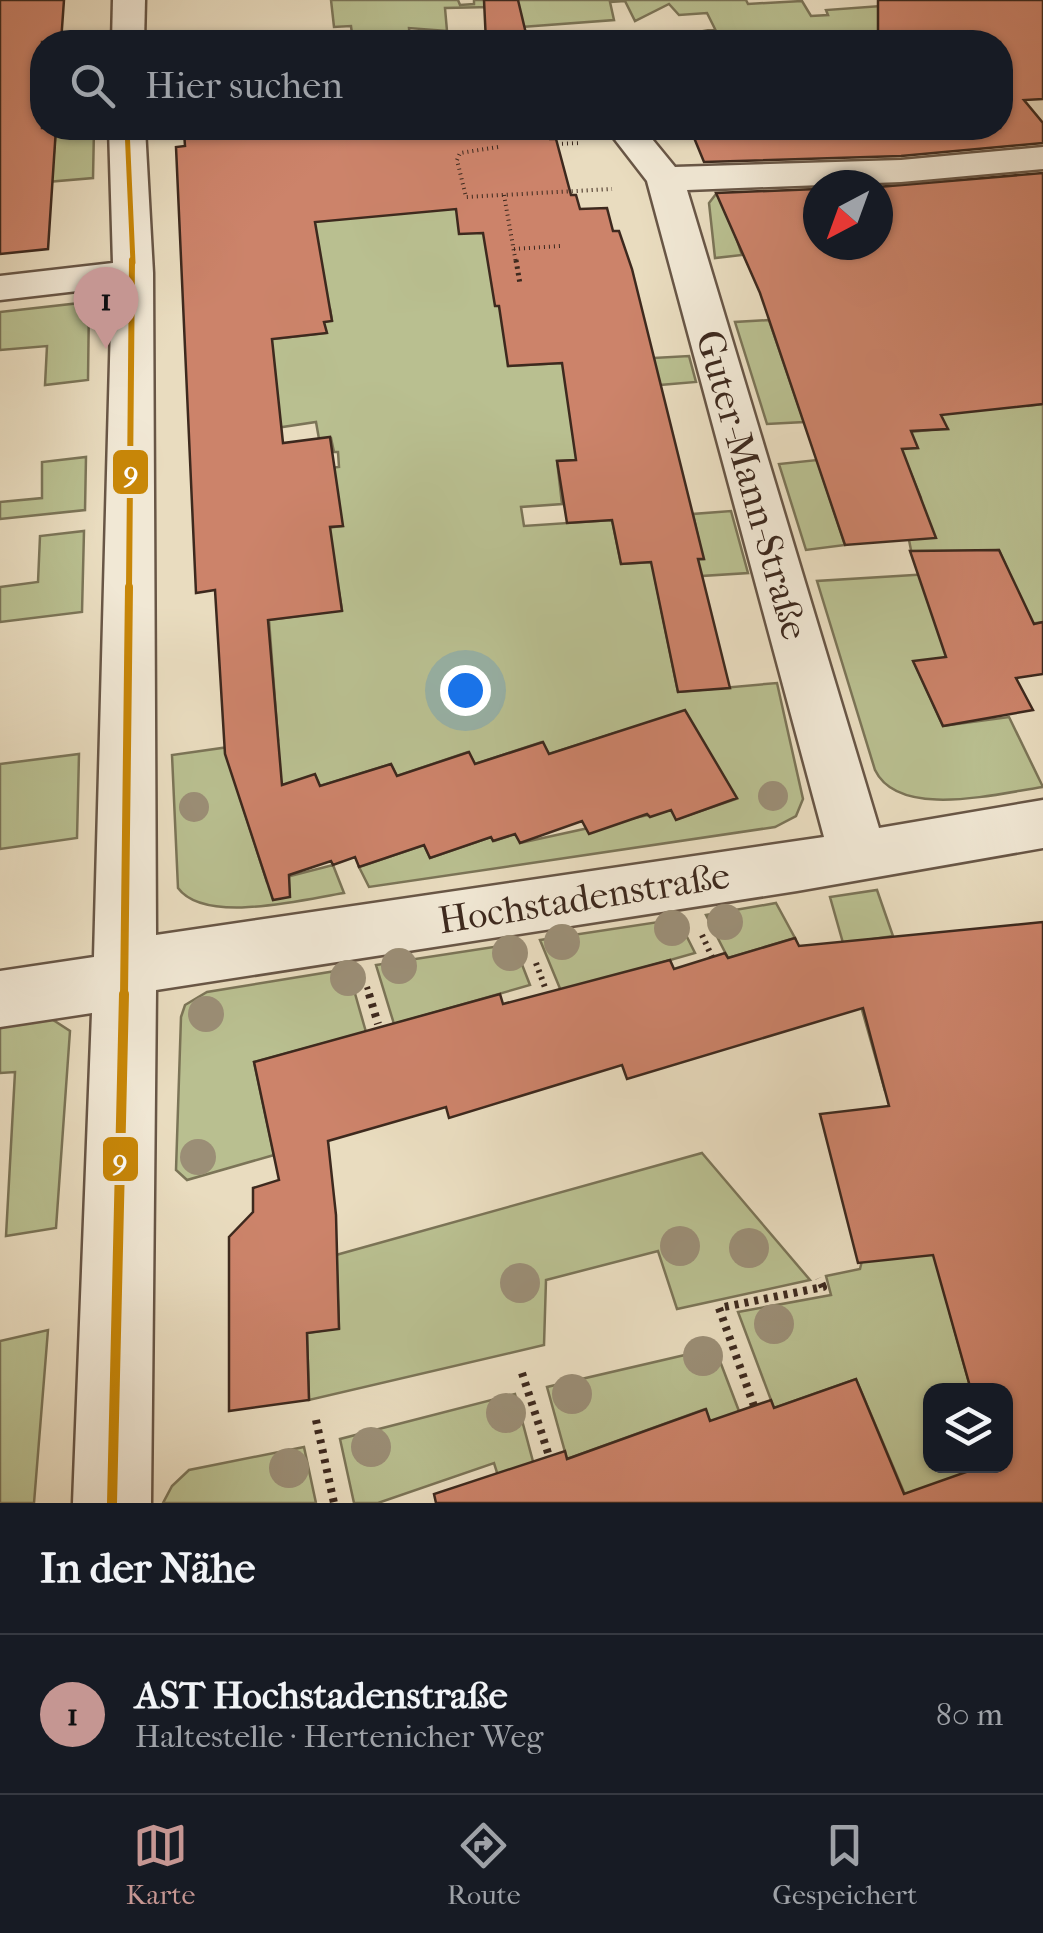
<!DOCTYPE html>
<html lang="de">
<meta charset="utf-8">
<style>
:root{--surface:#171b24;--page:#242831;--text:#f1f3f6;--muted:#9ea1a6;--line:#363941;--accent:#c59692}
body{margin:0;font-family:"IM FELL French Canon",serif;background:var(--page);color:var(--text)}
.controls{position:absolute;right:30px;bottom:30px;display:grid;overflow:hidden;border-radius:20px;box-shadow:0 2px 8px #0004}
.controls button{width:90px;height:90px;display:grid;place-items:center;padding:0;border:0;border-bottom:2px solid var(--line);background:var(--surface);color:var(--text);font:50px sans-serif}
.compass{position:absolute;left:803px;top:170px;width:90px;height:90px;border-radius:50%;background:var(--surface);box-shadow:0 2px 8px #0004;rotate:221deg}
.you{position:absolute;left:465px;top:690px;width:35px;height:35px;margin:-25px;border:8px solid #fff;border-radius:50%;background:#1a73e8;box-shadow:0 0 0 15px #1a73e833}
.badge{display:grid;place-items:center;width:65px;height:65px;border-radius:50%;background:var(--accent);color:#111;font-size:32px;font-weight:700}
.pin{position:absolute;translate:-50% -82px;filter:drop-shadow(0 2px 5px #0008)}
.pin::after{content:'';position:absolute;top:52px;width:35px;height:30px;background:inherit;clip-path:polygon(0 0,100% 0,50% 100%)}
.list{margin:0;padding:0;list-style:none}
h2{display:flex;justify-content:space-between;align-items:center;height:130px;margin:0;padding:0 40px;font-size:42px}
h2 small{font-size:32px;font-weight:400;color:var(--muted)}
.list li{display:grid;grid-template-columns:65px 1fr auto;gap:30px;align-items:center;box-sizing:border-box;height:160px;padding:0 40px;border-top:2px solid var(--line)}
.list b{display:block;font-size:38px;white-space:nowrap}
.list p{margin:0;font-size:32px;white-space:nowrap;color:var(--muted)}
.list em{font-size:32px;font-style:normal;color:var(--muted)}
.icon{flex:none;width:55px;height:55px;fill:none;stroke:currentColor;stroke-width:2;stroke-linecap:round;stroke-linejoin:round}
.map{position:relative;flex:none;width:1043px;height:1503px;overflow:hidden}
.search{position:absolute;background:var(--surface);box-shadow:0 2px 8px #0004;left:30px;right:30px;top:30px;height:110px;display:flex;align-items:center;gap:25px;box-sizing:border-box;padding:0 35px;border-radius:40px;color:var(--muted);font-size:38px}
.sheet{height:290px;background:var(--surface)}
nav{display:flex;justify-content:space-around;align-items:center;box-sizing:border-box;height:140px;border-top:2px solid var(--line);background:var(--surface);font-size:28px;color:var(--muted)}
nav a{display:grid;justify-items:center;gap:5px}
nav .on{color:var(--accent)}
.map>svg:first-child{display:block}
</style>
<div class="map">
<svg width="1043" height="1503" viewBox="0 0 1043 1503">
<rect width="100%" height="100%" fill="#e9dcbf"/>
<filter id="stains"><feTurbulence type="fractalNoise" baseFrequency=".002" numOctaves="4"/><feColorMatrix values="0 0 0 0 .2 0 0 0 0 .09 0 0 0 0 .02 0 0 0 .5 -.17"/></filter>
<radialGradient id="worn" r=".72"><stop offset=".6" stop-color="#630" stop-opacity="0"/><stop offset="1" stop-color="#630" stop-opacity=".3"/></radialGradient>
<g fill="#b9bf90" stroke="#7b7457" stroke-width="2.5">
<path d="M331 0H458L460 5 474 4V0H746L748 4 802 1 811 16 828 15 826 10 895 5 971 13 1000 42H691L687 34 715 29 707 13 679 15 669 4 635 21 625 1 610 2 614 20 495 29 491 7 445 8 447 31 409 28 410 42H353L351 26 334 27Z"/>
<path d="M56 128H94L93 178 0 186V133L54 152Z"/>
<path d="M311 128 442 135 440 128H495L501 159 508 366 689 356 696 382 660 385 576 460 557 461 562 504 521 507 524 526 612 520 621 564 703 559 693 514 731 511 748 573 655 579 678 692 777 683 803 799 796 816 775 827 369 887 359 867 424 845 430 858 491 837 494 841 518 833 520 843 671 810 677 819 736 799 626 742 618 732 549 754 542 742 475 764 468 752 397 776 391 764 320 786 315 775 240 798 267 882 333 865 344 893C305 899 205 925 178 888L172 755 278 740 269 620 342 610 339 592 313 530 342 526 280 474 339 467 338 452H334L331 438 319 439 316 422 256 431 248 342 326 333 324 322 332 320 330 309 246 318 312 138Z"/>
<path d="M818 189V245L1028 406 1043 404V622L1017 626 1007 568 999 550 912 555 909 540 921 498 905 459 879 460 911 432 947 428 734 231 742 255 715 258 709 203 716 194Z"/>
<path d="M89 302 88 380 45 385 47 346 0 350V312Z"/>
<path d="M769 320 804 422 767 424 735 322Z"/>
<path d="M86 457 85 510 0 519V502L42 498V462Z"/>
<path d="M817 460 845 545 806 550 779 464Z"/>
<path d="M84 531 82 612 0 622V587L38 582 40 536Z"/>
<path d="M962 572 1012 671 914 662 943 726 1009 717 1043 787C999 793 899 820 875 770L817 581Z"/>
<path d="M79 754 77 838 0 849V764Z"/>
<path d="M877 890 893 936 873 939 885 1091 830 897Z"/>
<path d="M776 903 795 938 728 958 706 915Z"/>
<path d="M678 919 695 953 561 991 540 940Z"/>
<path d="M514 944 530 985 394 1024 376 965Z"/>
<path d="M348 969 366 1032 254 1062 274 1155 187 1180 176 1170 181 1017 185 1005 207 992Z"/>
<path d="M47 1016 70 1031 56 1228 6 1236 15 1072 0 1073V1023Z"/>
<path d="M894 1124 983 1310 950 1314 971 1390H930V1466H983L906 1497 856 1379 774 1408 738 1312 831 1295 826 1276 860 1269Z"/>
<path d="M702 1153 810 1280 677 1309 658 1251 546 1280 544 1345 309 1400 307 1333 339 1328 336 1255Z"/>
<path d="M48 1330 34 1503H0V1341Z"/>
<path d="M715 1348 742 1419 713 1428 705 1409 567 1459 547 1387Z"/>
<path d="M515 1394 535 1469 500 1482 494 1463 378 1503H354L340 1439Z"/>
<path d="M304 1447 316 1503H163L172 1486 189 1470Z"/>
</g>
<g fill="#cc836a" stroke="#3d291e" stroke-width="2.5">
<path d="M0 0H64L61 42H42V128H56L48 249 0 254Z"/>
<path d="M484 0H518L528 42H486Z"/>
<path d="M878 0H1043V99L1024 100 1043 123V143L901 156 704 162 690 128H1000V42H878Z"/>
<path d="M227 128H547L550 139H556L571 195H576L580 209 607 208 613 231H619L632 269 704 559H698L730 688 678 692 651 562 621 564 612 520 567 523 557 461 576 460 562 363 508 366 499 306H495L483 233 459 234 456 209 315 222 332 321 324 322 327 333 272 339 283 443 330 437 343 526 330 527 342 611 268 620 282 785 315 774 320 786 391 764 397 776 469 752 475 764 543 742 549 754 685 710 737 798 676 820 671 810 650 817 647 814 589 834 582 821 520 843 515 834 493 841 491 837 430 858 424 845 359 867 355 857 333 865 331 861 289 875 290 897 273 900 225 754 215 590 196 593 176 147 185 146 184 132Z"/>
<path d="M1043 173V404L941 415 948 429 911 431 918 448 902 449 936 538 845 545 760 293 716 193 818 189V245H878V187Z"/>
<path d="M999 550 1034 624 1043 622V674L1016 678 1033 710 943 726 913 661 946 657 910 551Z"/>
<path d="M1043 922V1503H436L434 1494 565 1451 567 1459 706 1409 710 1421 771 1400 774 1408 856 1379 904 1494 983 1466H1006V1390H971L933 1255 858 1263 820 1114 889 1106 863 1008 627 1079 622 1065 449 1118 446 1107 328 1141 336 1215 339 1329 307 1333 309 1400 229 1411V1237L253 1212V1188L279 1180 254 1062 500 994 503 1004 670 960 674 969 725 953 728 958 795 938 799 946Z"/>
</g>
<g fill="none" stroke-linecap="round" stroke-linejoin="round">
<g stroke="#685646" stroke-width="5">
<g id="minor">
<path d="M113 0H145L144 42H112Z"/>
<path d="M109 128H145L153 273 156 935 824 837 647 181 606 128H643L675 167 901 160 1043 147V169L901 182 687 190 879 828 1043 800V848L797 891 156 990 151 1503H73L92 1013 0 1027V971L94 957 112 287 0 300V276L113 263Z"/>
</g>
</g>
<g stroke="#3d291e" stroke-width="4" stroke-dasharray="1 4" stroke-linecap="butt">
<path d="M557 144 581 143"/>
<path d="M498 147 460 153 457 160 466 197 612 189"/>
<path d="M504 195 516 263"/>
<path d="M514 249 560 246"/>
</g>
<path stroke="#3d291e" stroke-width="5" stroke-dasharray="2.5 4" stroke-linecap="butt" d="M516 260 520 284"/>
<g stroke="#3d291e" stroke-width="6" stroke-dasharray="2.5 5" stroke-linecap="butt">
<path d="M702 935 712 957"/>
<path d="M536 963 546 990"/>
<path d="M367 987 370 996"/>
</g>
<g stroke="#3d291e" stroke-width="8" stroke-dasharray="4 6" stroke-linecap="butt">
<path d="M369 994 378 1024"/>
<path d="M522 1373 549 1456"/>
<path d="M754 1406 719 1308 823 1287 819 1278"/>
<path d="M316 1420 334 1503"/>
</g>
<use href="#minor" fill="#f1e8d5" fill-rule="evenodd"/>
<g stroke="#f1e8d5" stroke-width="10">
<path id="bus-1-far3" d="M127 128 133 263"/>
</g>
<g stroke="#f1e8d5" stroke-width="12">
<path id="bus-1-far2" d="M129 589 132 260"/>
</g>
<g stroke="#f1e8d5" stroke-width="15">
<path id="bus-1-far1" d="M124 996 129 587"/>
</g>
<g stroke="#f1e8d5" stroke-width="18">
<path id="bus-1" d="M112 1503 124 994"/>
</g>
<use href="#bus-1-far3" stroke="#c88708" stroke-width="5"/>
<use href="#bus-1-far2" stroke="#c88708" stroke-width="6"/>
<use href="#bus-1-far1" stroke="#c88708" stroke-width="8"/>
<use href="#bus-1" stroke="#c88708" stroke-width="10"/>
</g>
<g fill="#9b8e76">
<circle cx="773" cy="796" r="15"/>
<circle cx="194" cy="807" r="15"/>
<circle cx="725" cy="922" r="18"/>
<circle cx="672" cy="928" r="18"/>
<circle cx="562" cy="942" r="18"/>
<circle cx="510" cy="953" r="18"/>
<circle cx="399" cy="966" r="18"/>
<circle cx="348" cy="978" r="18"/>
<circle cx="206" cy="1014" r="18"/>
<circle cx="198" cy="1157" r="18"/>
<circle cx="680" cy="1246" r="20"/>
<circle cx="749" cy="1248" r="20"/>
<circle cx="520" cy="1283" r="20"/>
<circle cx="774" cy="1324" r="20"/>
<circle cx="703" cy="1356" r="20"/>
<circle cx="572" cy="1394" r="20"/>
<circle cx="506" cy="1413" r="20"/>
<circle cx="371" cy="1447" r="20"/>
<circle cx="289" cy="1468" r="20"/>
</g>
<g text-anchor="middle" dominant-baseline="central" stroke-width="10" stroke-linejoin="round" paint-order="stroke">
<g font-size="38" fill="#3d291e" stroke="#f1e8d5">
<text transform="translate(752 485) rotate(74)">Guter-Mann-Straße</text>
<text transform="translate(584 898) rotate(-9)">Hochstadenstraße</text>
</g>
</g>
<g stroke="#f1e8d5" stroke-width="4">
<rect x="111" y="448" width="39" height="48" rx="10" fill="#c88708"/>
<rect x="101" y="1135" width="39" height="48" rx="10" fill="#c88708"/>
</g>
<g font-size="28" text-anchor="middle" font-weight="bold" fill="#fff">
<text x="131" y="481">9</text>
<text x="120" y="1169">9</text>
</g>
<rect width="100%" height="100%" filter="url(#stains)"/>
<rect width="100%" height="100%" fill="url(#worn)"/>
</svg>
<div class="controls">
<button><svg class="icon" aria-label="layers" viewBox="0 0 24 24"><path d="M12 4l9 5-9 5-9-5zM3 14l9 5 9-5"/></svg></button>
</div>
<svg class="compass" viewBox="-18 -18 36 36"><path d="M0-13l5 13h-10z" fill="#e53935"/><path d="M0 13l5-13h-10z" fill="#9ea1a6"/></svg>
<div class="you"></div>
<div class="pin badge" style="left:106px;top:349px">1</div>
<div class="search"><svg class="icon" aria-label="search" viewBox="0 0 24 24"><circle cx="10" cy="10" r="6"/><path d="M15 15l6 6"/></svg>Hier suchen</div>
</div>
<section class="sheet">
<h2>In der Nähe<small></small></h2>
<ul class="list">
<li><span class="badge">1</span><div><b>AST Hochstadenstraße</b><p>Haltestelle · Hertenicher Weg</p></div><em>80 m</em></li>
</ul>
</section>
<nav>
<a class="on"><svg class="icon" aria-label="map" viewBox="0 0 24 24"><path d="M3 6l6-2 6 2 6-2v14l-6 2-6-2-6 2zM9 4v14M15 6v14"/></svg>Karte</a>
<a><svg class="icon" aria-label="directions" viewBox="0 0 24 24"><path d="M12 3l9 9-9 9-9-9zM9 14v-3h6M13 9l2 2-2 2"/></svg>Route</a>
<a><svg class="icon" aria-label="saved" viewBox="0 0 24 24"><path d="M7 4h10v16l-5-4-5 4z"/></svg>Gespeichert</a>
</nav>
